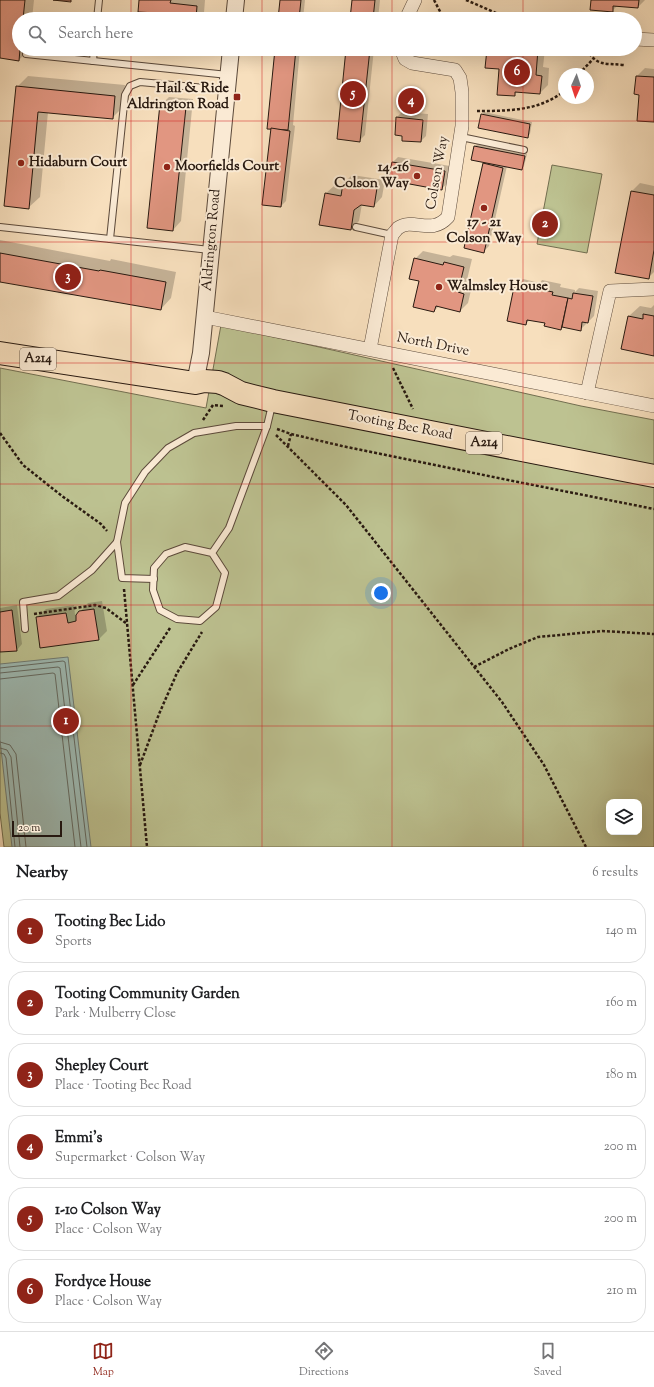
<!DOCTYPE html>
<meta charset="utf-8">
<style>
:root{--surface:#fff;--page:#f2f2f2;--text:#202124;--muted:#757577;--line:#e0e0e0;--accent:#8f2418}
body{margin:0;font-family:"Sorts Mill Goudy",serif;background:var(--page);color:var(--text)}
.controls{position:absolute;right:12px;bottom:12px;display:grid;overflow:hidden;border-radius:8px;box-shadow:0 4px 16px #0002}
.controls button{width:36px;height:36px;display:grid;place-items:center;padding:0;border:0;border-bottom:1px solid var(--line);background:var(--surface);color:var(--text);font:20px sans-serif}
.compass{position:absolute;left:558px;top:68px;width:36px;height:36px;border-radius:50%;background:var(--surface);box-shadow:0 4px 16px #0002;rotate:183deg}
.scale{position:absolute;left:12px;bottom:10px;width:50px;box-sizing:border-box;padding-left:4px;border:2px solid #281910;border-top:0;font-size:11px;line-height:14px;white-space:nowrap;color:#281910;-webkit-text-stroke:3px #faead4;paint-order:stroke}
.you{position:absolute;left:381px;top:593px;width:14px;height:14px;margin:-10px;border:3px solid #fff;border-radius:50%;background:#1a73e8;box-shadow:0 0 0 6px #1a73e833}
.badge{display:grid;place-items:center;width:26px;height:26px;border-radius:50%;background:var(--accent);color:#fff;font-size:13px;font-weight:700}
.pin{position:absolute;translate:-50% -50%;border:2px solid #fff;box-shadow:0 1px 4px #0006}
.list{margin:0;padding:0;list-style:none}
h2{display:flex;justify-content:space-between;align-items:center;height:52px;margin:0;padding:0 16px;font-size:17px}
h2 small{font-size:13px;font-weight:400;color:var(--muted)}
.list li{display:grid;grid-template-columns:26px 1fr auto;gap:12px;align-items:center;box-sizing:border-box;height:64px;margin:0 8px 8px;padding:0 8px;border:1px solid var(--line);border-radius:16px}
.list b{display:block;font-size:15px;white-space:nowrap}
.list p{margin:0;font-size:13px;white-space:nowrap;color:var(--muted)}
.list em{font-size:13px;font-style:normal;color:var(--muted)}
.icon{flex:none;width:22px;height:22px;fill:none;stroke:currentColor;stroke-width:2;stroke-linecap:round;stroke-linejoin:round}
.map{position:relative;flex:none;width:654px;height:847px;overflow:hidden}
.search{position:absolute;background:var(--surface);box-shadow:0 4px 16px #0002;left:12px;right:12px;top:12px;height:44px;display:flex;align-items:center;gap:10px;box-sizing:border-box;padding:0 14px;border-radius:22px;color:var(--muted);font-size:15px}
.sheet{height:484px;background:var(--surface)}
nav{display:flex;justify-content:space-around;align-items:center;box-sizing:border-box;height:56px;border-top:1px solid var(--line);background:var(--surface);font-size:11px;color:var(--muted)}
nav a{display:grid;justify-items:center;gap:2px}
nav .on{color:var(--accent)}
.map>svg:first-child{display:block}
</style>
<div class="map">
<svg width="654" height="847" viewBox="0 0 654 847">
<rect width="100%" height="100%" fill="#f7dfbd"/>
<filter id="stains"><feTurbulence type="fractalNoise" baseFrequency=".005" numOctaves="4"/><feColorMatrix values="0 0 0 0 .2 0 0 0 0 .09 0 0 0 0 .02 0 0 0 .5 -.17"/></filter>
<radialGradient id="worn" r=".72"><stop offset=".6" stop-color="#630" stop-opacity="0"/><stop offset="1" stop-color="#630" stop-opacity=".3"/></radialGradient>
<g fill="#bdc291" stroke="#726e50" fill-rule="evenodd">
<path d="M552 165 602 174 587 253 537 244Z"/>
<path d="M221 325 581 406 654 420V847H4L0 813V368L206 408ZM609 802H639V832H609Z"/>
</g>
<path fill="#9ebcb6" stroke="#6f7b74" d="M68 657 91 847H12L0 740V664Z"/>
<g fill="#0003">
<path d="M0 0H34L32 19H19V49H29L19 60 0 57Z"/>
<path d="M140 0H205L204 13 200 17V19H155L158 16V12Z"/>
<path d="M281 0H305L303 19H279Z"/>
<path d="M353 0H380L378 19H351Z"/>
<path d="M592 0H645L638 7 617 6 612 11Z"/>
<path d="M276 49H300L293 125 295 126 286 201 281 206 272 127Z"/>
<path d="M347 49H374L365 135 360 140Z"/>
<path d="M488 49H545L543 67 549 68 548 85 540 93 517 92 514 95 500 69Z"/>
<path d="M645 68 654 69V121L640 94 637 76Z"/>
<path d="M28 76 125 85 123 107 112 118 48 112 40 197 29 207 17 87Z"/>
<path d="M169 97 193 99 181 221 173 230 161 105Z"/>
<path d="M402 112 428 114 426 136 421 141 397 117Z"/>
<path d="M484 112 532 122 530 134 527 137 482 115Z"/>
<path d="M477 144 527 154 524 166 522 169 507 166 489 246 484 251V164L486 162 475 146Z"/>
<path d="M398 157 450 166 447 184 441 189 393 162Z"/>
<path d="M352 175 385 180 382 197 374 206 362 204 359 221 351 229 325 194 334 186 343 187 344 183Z"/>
<path d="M640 183 654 186V272L648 278 632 191Z"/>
<path d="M0 240 110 261 111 259 176 272 171 298 161 309 0 280Z"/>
<path d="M423 251 450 257 453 255 472 259 466 284 472 286 468 303 460 311 439 306 434 311 420 280 415 259Z"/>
<path d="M523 279 540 283 542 280 561 284 560 287 575 290V292L579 288 598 291 594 316 588 322 586 321V324L581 329 563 326 561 329 546 322 530 319 526 324 515 287Z"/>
<path d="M654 305V355L629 316 640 306 651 308Z"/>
<path d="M102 601 107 631 99 639 37 617 46 609 74 605 75 615H77L88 603Z"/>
<path d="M17 605 22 644 17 650 0 651V608Z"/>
</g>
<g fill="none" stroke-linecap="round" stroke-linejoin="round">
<g stroke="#636a63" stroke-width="1">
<path d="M0 668 63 661 65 662 87 847"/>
<path d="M0 673 58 667 60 668 81 847"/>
<path d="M0 679 53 673 55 674 75 847"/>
<path d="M0 742 10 745 16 754 26 847"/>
<path d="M0 748 7 750 11 757 20 847"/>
<path d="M0 753 4 754 6 758 15 847"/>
</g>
</g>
<g fill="#e19681" stroke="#281910">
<path d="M0 0H25L23 19H19V49H20L19 61 0 58Z"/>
<path d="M53 0H71V2Z"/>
<path d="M139 0H171L170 3 197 6 196 19H154L157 18V13L138 12Z"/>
<path d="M280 0H301L299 19H278Z"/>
<path d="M352 0H375L373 19H350Z"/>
<path d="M591 0H639L638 8 613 6V12L590 10Z"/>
<path d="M275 49H296L288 130 267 129Z"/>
<path d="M346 49H370L360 142 337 139Z"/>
<path d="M487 49H538L536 75 542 76 540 94 515 92V96L497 95 499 69 485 68Z"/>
<path d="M636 76 654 77V122L637 121 639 95 634 94Z"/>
<path d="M16 86 115 96 113 119 38 112 29 209 4 206Z"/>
<path d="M160 104 186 107 173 231 147 228Z"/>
<path d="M481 114 530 124 528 138 478 128Z"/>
<path d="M396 117 423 120 421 142 402 141V136L395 135Z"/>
<path d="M271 128 290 131 281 207 262 205Z"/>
<path d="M474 146 525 156 522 170 471 160Z"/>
<path d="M392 162 445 171 442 190 388 180Z"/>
<path d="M483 163 503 168 484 253 464 248Z"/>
<path d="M343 183 377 188 374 207 361 205 354 210 351 230 319 225 325 193 341 196Z"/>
<path d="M631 191 654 195V250L649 279 615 273Z"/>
<path d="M0 253 99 271 100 270 166 282 161 310 0 282Z"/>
<path d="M414 258 443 265 444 262 464 267 458 292 464 294 460 312 436 306 434 312 413 307 419 281 409 279Z"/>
<path d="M514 287 533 291V288L553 292 552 295 568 298 561 330 544 326 545 323 527 320 526 325 507 321Z"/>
<path d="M573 293 593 296 588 323 582 322 581 331 562 327 568 298 572 299Z"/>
<path d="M643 314 654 316V356L621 349 628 316 643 319Z"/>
<path d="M94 609 99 640 40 648 36 617 66 613 68 623 76 621V615L79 611Z"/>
<path d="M12 610 17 651 0 652V612Z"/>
</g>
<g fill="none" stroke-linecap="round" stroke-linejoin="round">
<g stroke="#5c4a3b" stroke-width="8">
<g id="service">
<path d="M97 19 99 0"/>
<path d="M26 54 228 75"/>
<path d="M93 61 94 49"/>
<path d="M461 137 524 150"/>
<path d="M0 227 110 239"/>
<path d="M356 227 392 235"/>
<path d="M210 250 110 239 125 95 130 86 140 82 227 90"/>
<path d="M117 542 122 578 154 579"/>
<path d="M212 553 185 547 166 554 154 568 153 590 160 610 177 619 200 621 216 607 225 573 212 553 229 528 267 426 272 405"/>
<path d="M25 629 23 602 58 596 92 570 117 542 125 503 145 472 168 448 194 433 236 426H267"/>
</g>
</g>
<g stroke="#5c4a3b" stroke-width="14">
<g id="minor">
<path d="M406 19 415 0"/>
<path d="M635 39 654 40"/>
<path d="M205 317 654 406"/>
<path d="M370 349 392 235C394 233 396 230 398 228 413 217 431 236 448 217L462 126V92L460 78 455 70 412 63 405 59 401 49"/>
<path d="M587 393 610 291 654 289"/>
</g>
</g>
<g stroke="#5c4a3b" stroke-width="18">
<g id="tertiary">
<path d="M234 19 236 0"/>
<path d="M195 383 201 353 231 49"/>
</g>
</g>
<g stroke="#281910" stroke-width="24">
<path id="trunk" d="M0 353 195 383 204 381 218 382 224 384 241 393 273 401 654 476"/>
</g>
<g stroke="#281910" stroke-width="2.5" stroke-dasharray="3 2" stroke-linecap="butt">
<path d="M434 0 443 17 448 18"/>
<path d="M466 0 510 19"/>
<path d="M587 49C596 67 606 63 624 65"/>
<path d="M579 74 593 59"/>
<path d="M477 111C507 111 540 111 564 91"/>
<path d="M393 368 413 409"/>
<path d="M203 420 213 405 224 406"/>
<path d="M277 429 291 434 342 446 518 482 654 509"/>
<path d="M0 433 23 465 62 496 101 524 107 531"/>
<path d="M276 435 346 505 502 702 544 765 586 847"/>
<path d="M288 446 291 434"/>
<path d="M124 589 147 847"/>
<path d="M34 614 95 605 106 608 127 624"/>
<path d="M474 667 509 649 538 637 602 631 654 634"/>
<path d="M133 685 170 628"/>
<path d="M140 765 159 714 177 673 202 632"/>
</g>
<use href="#service" stroke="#faead4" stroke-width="6"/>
<use href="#minor" stroke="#faead4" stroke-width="13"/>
<use href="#tertiary" stroke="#faead4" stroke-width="16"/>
<use href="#trunk" stroke="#f7dfbd" stroke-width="22"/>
</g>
<path fill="none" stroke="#d62828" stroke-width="1" stroke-opacity="0.55" d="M131 0V19M262 0V19M392 0V19M523 0V19M131 49V847M262 49V847M392 49V847M523 49V847M0 121H654M0 242H654M0 363H654M0 484H654M0 605H654M0 726H654"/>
<g fill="#8f2418" stroke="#faead4" stroke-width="1.5">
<rect x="233" y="93" width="8" height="8" rx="2"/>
<circle cx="21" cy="163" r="4"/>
<circle cx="167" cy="167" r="4"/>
<circle cx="417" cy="176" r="4"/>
<circle cx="484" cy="208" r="4"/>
<circle cx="439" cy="287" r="4"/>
</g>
<g text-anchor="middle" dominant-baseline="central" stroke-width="4" stroke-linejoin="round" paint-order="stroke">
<g fill="#faead4" stroke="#67584b" stroke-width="1">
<rect x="20" y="348" width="36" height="22" rx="3"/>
<rect x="466" y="432" width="36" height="22" rx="3"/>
</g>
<g font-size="13" font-weight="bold" fill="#281910">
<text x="38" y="359">A214</text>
<text x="484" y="443">A214</text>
</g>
<g font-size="14" font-weight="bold" fill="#281910" stroke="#faead4" text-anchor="start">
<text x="229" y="89" text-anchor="end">Hail &amp; Ride<tspan x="229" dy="16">Aldrington Road</tspan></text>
<text x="29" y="163">Hidaburn Court</text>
<text x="175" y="167">Moorfields Court</text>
<text x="409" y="168" text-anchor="end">14 -16<tspan x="409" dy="16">Colson Way</tspan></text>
<text x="484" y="223" text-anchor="middle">17 - 21<tspan x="484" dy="16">Colson Way</tspan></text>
<text x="447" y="287">Walmsley House</text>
</g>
<g font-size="14" fill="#281910" stroke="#faead4">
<text transform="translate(438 173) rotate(-80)">Colson Way</text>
<text transform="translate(212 240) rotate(-85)">Aldrington Road</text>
<text transform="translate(433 345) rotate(11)">North Drive</text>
<text transform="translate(400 426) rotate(11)">Tooting Bec Road</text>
</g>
</g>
<rect width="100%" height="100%" filter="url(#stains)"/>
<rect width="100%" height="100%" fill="url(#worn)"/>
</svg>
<div class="controls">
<button><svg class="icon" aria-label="layers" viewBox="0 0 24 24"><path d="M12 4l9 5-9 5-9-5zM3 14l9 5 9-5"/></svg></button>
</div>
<svg class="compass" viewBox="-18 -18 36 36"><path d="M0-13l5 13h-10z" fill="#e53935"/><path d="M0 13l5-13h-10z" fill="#757577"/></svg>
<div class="scale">20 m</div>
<div class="you"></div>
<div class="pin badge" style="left:66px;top:721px">1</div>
<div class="pin badge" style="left:545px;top:224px">2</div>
<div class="pin badge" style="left:68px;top:277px">3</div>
<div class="pin badge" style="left:411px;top:101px">4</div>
<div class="pin badge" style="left:353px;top:94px">5</div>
<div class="pin badge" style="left:517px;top:72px">6</div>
<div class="search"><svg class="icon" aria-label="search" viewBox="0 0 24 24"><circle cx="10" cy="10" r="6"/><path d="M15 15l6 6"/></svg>Search here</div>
</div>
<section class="sheet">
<h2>Nearby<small>6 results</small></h2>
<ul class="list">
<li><span class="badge">1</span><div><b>Tooting Bec Lido</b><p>Sports</p></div><em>140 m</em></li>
<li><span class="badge">2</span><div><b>Tooting Community Garden</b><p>Park · Mulberry Close</p></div><em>160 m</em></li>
<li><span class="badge">3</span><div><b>Shepley Court</b><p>Place · Tooting Bec Road</p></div><em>180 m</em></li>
<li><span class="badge">4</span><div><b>Emmi's</b><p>Supermarket · Colson Way</p></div><em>200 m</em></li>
<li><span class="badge">5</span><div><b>1-10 Colson Way</b><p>Place · Colson Way</p></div><em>200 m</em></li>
<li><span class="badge">6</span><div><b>Fordyce House</b><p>Place · Colson Way</p></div><em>210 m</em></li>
</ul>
</section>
<nav>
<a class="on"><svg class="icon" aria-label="map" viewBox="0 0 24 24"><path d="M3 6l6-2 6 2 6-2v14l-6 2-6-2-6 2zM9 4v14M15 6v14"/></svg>Map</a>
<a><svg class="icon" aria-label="directions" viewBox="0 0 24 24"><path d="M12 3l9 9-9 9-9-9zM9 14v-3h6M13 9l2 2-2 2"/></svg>Directions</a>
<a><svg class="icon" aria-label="saved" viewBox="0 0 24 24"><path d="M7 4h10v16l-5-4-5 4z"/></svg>Saved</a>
</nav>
